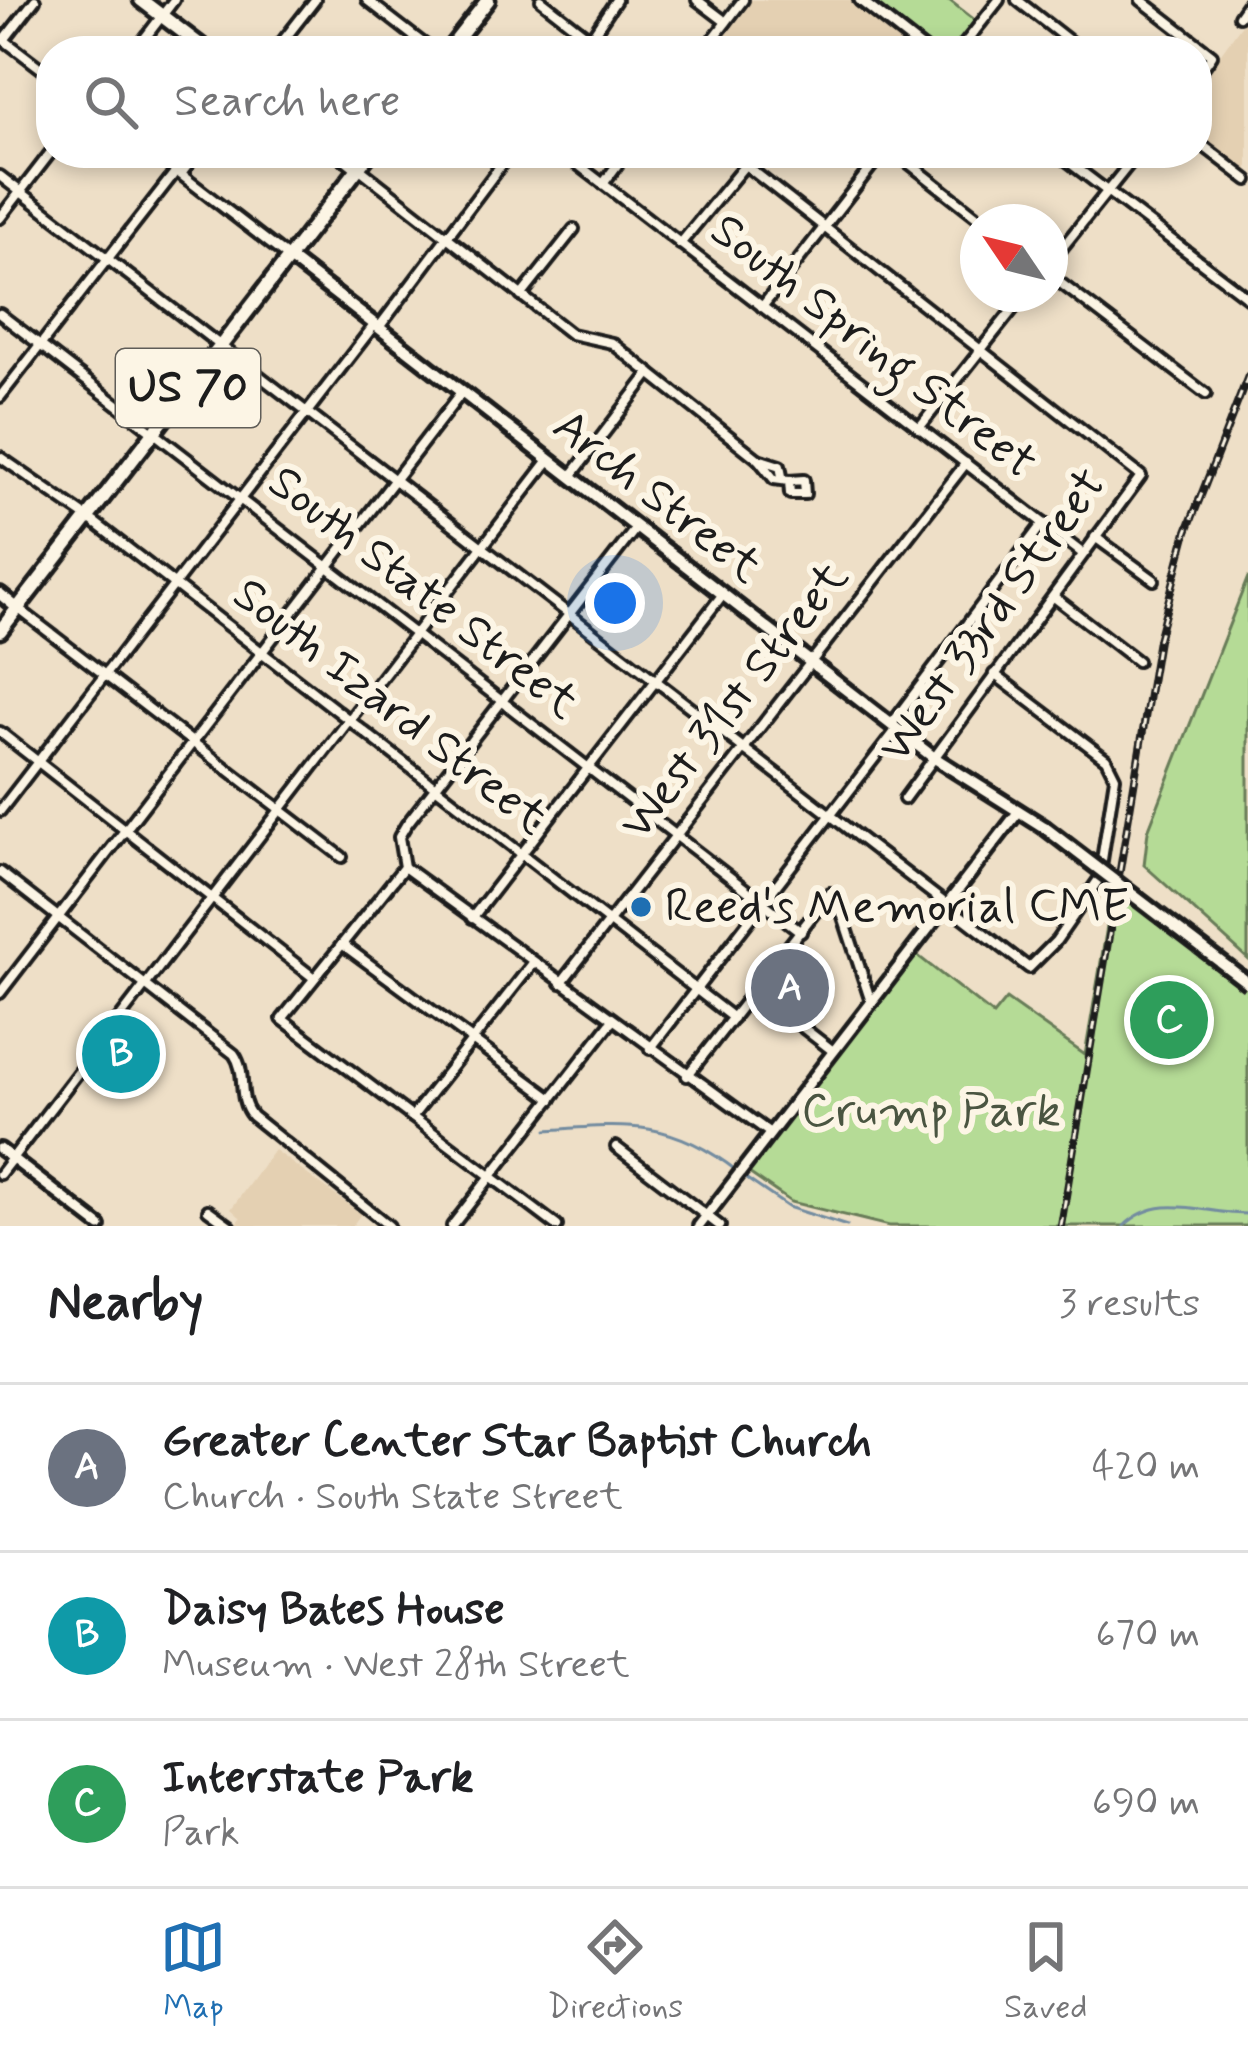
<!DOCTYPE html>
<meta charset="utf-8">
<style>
:root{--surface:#fff;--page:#f2f2f2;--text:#202124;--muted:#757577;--line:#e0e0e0;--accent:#1f6fb2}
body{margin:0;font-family:Mynerve,sans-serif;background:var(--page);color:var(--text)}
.compass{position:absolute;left:960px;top:204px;width:108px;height:108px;border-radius:50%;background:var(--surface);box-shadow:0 6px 18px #0003;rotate:305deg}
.you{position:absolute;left:615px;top:603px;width:42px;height:42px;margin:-30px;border:9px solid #fff;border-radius:50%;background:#1a73e8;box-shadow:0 0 0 18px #1a73e833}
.badge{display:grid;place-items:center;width:78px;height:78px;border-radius:50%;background:var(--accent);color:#fff;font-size:39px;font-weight:700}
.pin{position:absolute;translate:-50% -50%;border:6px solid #fff;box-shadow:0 3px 12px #0006}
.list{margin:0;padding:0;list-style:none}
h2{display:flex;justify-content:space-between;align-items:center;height:156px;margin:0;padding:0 48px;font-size:51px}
h2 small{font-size:39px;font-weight:400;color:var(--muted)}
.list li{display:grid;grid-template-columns:78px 1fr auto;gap:36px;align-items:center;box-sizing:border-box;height:168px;padding:0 48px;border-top:3px solid var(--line)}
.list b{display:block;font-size:45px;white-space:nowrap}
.list p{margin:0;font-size:39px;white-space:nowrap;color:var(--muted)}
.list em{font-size:39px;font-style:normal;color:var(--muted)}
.icon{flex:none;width:66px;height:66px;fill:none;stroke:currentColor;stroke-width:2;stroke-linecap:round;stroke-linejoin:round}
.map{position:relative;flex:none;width:1248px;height:1226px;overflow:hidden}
.search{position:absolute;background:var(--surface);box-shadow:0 6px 18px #0003;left:36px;right:36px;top:36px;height:132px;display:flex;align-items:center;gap:30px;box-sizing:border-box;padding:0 42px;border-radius:48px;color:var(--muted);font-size:45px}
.sheet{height:660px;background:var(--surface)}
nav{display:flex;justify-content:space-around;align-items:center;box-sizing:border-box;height:168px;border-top:3px solid var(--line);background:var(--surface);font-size:33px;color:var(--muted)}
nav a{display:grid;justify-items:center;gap:6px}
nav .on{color:var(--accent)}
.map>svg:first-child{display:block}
</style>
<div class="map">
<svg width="1248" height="1226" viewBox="0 0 1248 1226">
<rect width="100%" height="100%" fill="#eedfc7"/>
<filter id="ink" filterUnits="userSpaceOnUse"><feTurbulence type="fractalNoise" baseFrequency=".00833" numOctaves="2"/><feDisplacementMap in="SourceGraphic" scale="24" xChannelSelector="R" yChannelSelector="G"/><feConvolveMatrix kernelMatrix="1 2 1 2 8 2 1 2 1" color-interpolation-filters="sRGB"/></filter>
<g filter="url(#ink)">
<g fill="#e4d0b2">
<path d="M749 0H850L915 51H709Z"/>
<path d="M1248 16V172L1197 131V86Z"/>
<path d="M274 1150 361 1214 352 1226H235L241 1218 231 1209Z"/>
</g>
<g fill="#b5db96" stroke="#687c59" stroke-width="3">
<path d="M860 0H949L980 24 959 51H925Z"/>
<path d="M1248 577V959L1144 865 1148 831Z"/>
<path d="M1115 880 1248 983V1226H889L791 1202 743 1169 912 951 993 1015 1006 999 1085 1055Z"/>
</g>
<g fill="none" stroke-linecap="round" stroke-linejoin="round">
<g stroke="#738ca0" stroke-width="3">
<path d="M547 1130C627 1124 671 1119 737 1171"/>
<path d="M744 1177 788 1207 847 1226"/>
<path d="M1124 1226C1160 1191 1203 1214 1248 1214"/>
</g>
<g stroke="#1c1c1c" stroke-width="16">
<g id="minor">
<path d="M367 0 433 51"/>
<path d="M541 0 606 51"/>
<path d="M697 0 726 22"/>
<path d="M1017 0 1082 51"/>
<path d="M1141 0 1212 55 1197 77"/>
<path d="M1239 16 1248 3"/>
<path d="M0 37 51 76"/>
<path d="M4 40 35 0"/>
<path d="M135 51 174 0"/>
<path d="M275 51 315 0"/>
<path d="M582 51 616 0"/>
<path d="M704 51 743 0"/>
<path d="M959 51 999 0"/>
<path d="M1197 141 1248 180"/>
<path d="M153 153 289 258"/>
<path d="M563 153 1082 553"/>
<path d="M730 153 1141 476 904 799"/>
<path d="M896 153 984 222"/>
<path d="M1057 153 1248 298"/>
<path d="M360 169 571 334 612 343 758 459"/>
<path d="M181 174 197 153"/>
<path d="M0 176 1029 968 1056 941 1099 879 1115 777 1106 759 994 674"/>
<path d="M603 184 626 153"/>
<path d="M0 218 51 152"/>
<path d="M680 244 745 165"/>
<path d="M1050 263 1138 153"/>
<path d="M1050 275 1206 394"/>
<path d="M521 296 574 229"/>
<path d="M762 307 882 153"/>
<path d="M0 314 801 932"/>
<path d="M380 326 510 153"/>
<path d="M0 397 176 171"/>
<path d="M919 428 1025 294"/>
<path d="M0 457 94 522 733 1018"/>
<path d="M572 475 650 373"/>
<path d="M782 476 780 466 758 459 774 479 789 481 790 494H805L804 480 789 481"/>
<path d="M1095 537 1154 580"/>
<path d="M1054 597 1137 661"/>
<path d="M19 609 342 857"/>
<path d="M891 725 1043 523"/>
<path d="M0 732 314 978"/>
<path d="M0 811 375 324"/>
<path d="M404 867 770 1133"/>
<path d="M0 872 234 1054C248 1074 236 1097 252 1116L389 1226"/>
<path d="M472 918 723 594"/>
<path d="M342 944 552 1099"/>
<path d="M561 983 966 463"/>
<path d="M756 991 833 1051"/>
<path d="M0 993 462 392"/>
<path d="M650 1049 897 729"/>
<path d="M687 1076 830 893 838 901 871 1002"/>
<path d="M412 1117 533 963"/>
<path d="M616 1147 720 1226"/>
<path d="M0 1174 549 460"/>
<path d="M208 1210 230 1226"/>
<path d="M452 1226 612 1021"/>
<path d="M557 1226 282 1019 404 867 399 837 406 825 636 528"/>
</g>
</g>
<g stroke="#1c1c1c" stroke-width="18">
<g id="tertiary">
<path d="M860 0 925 51"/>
<path d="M0 1149 100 1226"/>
<path d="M699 1226 1019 811"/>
</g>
</g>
<g stroke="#1c1c1c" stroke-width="20">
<g id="secondary">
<path d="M289 258 933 757 1044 827"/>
<path d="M0 594 17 608"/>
</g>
</g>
<g stroke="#1c1c1c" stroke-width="21">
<g id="primary">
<path d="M141 0 208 51"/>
<path d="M448 51 488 0"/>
<path d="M340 153 359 168"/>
<path d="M0 631 370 153"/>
</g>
</g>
<use href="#minor" stroke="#fcf5e5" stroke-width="8"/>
<use href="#tertiary" stroke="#fcf5e5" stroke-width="9"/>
<use href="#secondary" stroke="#fcf5e5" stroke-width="10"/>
<use href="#primary" stroke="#fcf5e5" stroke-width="12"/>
<g stroke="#1c1c1c" stroke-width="8">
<path id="rail" d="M1061 1226 1158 640 1187 531 1248 376"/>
</g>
<use href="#rail" stroke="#fcf5e5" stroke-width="3" stroke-dasharray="9" stroke-linecap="butt"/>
<g stroke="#1c1c1c" stroke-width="20" stroke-linecap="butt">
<path id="secondary-bridge" d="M1044 827 1248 983"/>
</g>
<use href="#secondary-bridge" stroke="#fcf5e5" stroke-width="10"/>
</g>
</g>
<circle fill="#1f6fb2" stroke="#fcf5e5" stroke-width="4.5" cx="641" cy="907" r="12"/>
<g text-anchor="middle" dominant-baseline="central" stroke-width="12" stroke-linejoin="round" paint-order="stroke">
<rect fill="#fcf5e5" stroke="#5f5d58" stroke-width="3" x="116" y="349" width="144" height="78" rx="9"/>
<g font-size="45" font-weight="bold" fill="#1c1c1c">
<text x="188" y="388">US 70</text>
</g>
<g font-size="48" fill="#1c1c1c" stroke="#fcf5e5">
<text transform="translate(873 347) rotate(38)">South Spring Street</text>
<text transform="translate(657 497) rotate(38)">Arch Street</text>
<text transform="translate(423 593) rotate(38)">South State Street</text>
<text transform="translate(993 616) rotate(-54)">West 33rd Street</text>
<text transform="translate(735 701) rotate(-52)">West 31st Street</text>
<text transform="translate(390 707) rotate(38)">South Izard Street</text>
</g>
<g font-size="48" fill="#1c1c1c" stroke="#fcf5e5" text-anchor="start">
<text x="665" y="907">Reed's Memorial CME</text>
</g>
<g font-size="48" fill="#4a5541" stroke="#fcf5e5">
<text x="931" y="1111">Crump Park</text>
</g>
</g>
</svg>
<svg class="compass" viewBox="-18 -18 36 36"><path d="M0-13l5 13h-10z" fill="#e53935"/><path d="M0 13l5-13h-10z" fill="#757577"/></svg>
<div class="you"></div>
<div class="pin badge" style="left:790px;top:988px;background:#6b7280">A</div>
<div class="pin badge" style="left:121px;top:1054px;background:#0f9aa8">B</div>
<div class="pin badge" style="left:1169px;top:1020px;background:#2e9e5b">C</div>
<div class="search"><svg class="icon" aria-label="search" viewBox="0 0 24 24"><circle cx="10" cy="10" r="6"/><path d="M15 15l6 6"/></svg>Search here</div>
</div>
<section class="sheet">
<h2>Nearby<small>3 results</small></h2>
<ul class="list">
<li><span class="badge" style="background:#6b7280">A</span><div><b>Greater Center Star Baptist Church</b><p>Church · South State Street</p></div><em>420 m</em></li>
<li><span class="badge" style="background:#0f9aa8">B</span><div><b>Daisy Bates House</b><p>Museum · West 28th Street</p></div><em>670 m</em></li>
<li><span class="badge" style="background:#2e9e5b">C</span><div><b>Interstate Park</b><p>Park</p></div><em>690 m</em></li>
</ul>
</section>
<nav>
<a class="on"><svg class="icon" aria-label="map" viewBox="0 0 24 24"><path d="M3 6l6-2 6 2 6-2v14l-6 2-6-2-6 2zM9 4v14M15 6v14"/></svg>Map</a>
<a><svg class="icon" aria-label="directions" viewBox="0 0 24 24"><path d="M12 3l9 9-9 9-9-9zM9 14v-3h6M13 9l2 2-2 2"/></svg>Directions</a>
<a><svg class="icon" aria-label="saved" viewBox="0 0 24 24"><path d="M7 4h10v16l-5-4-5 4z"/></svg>Saved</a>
</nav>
